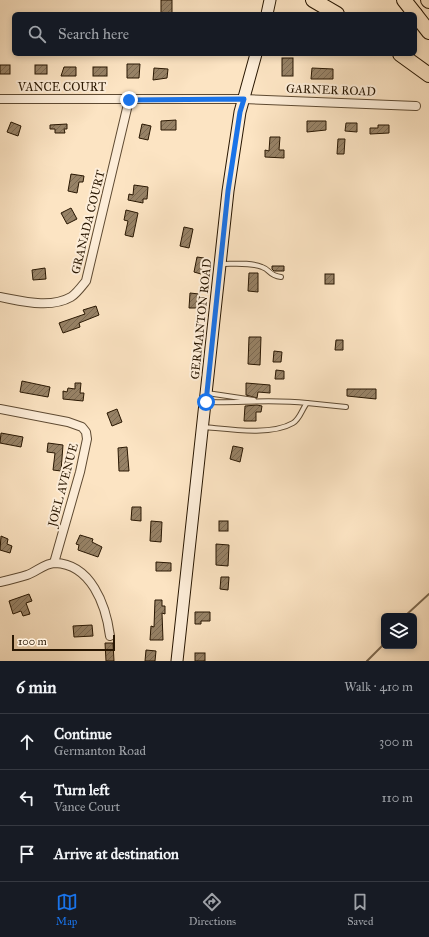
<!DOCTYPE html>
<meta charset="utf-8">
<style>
:root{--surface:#171b24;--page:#242831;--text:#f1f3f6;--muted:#9ea1a6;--line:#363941;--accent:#1a73e8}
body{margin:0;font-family:"IM FELL Great Primer",serif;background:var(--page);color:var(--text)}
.controls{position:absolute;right:12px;bottom:12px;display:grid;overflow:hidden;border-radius:6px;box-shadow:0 2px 6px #0003}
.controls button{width:36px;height:36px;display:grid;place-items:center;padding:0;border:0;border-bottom:1px solid var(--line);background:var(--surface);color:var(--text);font:20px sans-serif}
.scale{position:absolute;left:12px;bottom:10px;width:103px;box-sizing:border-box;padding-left:4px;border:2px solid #291702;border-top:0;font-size:11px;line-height:14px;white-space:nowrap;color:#291702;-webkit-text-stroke:3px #fdedd8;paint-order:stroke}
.stop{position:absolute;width:12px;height:12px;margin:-9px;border:3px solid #1a73e8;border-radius:50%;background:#fff}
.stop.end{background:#1a73e8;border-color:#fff;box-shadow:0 1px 4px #0008}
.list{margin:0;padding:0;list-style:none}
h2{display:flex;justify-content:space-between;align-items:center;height:52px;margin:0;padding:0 16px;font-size:17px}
h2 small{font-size:13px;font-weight:400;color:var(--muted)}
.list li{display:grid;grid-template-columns:26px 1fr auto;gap:12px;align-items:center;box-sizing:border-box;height:56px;padding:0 16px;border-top:1px solid var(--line)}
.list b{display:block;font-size:15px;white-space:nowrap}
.list p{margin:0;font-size:13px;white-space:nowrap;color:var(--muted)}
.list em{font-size:13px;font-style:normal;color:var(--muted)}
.icon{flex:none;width:22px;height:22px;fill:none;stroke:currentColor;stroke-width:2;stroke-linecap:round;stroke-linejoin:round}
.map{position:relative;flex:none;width:429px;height:661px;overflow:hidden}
.search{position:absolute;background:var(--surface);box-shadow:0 2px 6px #0003;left:12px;right:12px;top:12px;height:44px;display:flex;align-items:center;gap:10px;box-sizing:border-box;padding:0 14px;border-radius:6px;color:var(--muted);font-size:15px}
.sheet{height:220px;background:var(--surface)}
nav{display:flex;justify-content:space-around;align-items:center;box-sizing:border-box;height:56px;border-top:1px solid var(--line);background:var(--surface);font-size:11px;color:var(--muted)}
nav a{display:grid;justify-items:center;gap:2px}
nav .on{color:var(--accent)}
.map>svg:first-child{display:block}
</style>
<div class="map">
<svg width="429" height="661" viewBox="0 0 429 661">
<defs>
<pattern id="building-hatch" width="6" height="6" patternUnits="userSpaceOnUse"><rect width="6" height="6" fill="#978266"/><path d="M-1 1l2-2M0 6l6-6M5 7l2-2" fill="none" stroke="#7b6952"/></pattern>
</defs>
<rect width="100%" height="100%" fill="#fce4c3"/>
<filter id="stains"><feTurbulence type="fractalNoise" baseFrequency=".005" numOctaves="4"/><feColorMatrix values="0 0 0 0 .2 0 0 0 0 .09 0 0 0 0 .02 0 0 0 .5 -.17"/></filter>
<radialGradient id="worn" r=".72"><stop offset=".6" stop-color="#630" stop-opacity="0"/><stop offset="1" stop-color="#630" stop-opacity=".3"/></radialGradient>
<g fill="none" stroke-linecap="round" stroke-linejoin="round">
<g stroke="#7c684e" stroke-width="2">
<path d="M405 616 429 594"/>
<path d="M367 661 384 644"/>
</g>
</g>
<g fill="url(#building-hatch)" stroke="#291702">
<rect x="161" y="0" width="11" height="14"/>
<rect x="282" y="58" width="11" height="18"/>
<path d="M127 64H140L139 78H127Z"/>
<rect x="0" y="65" width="10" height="9"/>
<rect x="35" y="65" width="12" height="9"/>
<path d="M64 67H76V76H61Z"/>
<rect x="93" y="67" width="14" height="9"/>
<path d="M154 68 168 69 167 78 153 80Z"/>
<path d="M312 68 333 69V79H311Z"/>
<path d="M176 120V130H161V121Z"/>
<path d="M307 121H326V130L307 132Z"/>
<path d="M11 122 21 126 18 136 7 132Z"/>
<path d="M346 123H357V132L345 131Z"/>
<path d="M67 124V129H64L65 133H55V129H50V125Z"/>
<path d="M142 124 151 126 148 140 139 138Z"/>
<path d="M378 125H389V133L370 134V128H378Z"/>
<path d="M270 137H280L279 150H284V158L265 157V150L269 151Z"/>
<path d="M338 139H345L344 154H337Z"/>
<path d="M71 174 84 176 83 182H79L77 193 68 191Z"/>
<path d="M134 185 148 187 147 199H143V203L128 200 129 194 133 195Z"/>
<path d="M71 208 77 219 67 224 61 213Z"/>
<path d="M126 210 138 213 133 237 125 235 128 221 124 220Z"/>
<path d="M184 227 193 229 189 248 180 246Z"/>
<path d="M197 257 204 258 201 274 194 272Z"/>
<path d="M272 266H284V271H274L272 269Z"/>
<path d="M45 268 46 279 33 280 32 270Z"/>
<path d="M249 273H258V292L248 291Z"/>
<rect x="325" y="274" width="9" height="10"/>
<path d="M190 293 199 294 198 308H189Z"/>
<path d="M96 306 99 315 79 323 80 327 63 333 59 323 85 314 83 310Z"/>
<path d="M249 337H261L260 365 248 364Z"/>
<path d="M336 340H343V350H335Z"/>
<path d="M274 351 282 352 281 362H273Z"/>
<path d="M276 370 284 371V379H275Z"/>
<path d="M22 381 50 387 48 397 20 392Z"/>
<path d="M75 383H81L80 393H84L83 401 63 399V391L67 392 68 388 75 389Z"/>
<path d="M246 383 270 385V393L258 392 257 398 246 395Z"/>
<path d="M347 389H376V399L347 396Z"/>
<path d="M257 405 262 406 261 412H256V421H244L245 406Z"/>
<path d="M117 409 122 422 112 426 107 413Z"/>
<path d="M1 433 23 437 21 447 0 443Z"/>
<path d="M48 443 63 445 61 471 53 470 55 453 47 452Z"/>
<path d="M233 446 243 448 240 462 230 459Z"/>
<path d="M127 447 129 471H119L118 448Z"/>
<path d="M132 507H141V521L131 520Z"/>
<path d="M151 521 162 522 161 542 150 541Z"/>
<rect x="219" y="521" width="9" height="10"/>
<path d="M80 535 93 539 92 542 102 547 98 557 78 550 79 545 76 544Z"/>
<path d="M1 536 8 539 7 544 12 546 10 553 0 550Z"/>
<path d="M216 544 229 545 228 566 216 565Z"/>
<path d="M156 562 171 563V571H156Z"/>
<path d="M221 577H229L228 590 220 589Z"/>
<path d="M29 594 32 601 26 603 30 614 23 616 21 611 13 614 9 601Z"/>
<path d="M155 600H162V606H165V614L162 613 163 640H150L151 626 154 627Z"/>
<path d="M195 612H210V621H201V624H195Z"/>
<path d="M92 625 93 636 74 637 73 626Z"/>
<path d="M105 643H113L114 661H106Z"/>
<path d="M146 650 156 651 155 661H145Z"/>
<rect x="195" y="653" width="10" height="8"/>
</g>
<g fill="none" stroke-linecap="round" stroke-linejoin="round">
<g stroke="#5e4a32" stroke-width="6">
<g id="service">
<path d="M221 264C234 264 250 262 262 267 271 270 268 275 281 277"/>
<path d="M207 393 254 400"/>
<path d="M207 402C241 403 272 399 307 403"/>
<path d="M204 427C228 429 271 436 293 423 300 419 302 409 307 403L346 407"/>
</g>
</g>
<g stroke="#5e4a32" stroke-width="10">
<g id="minor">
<path d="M0 99H244L416 106"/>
<path d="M0 297C22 301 50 309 71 297 76 294 82 286 86 281L129 100"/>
<path d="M0 409 68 422 82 427 86 432 87 439 80 472 54 563"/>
<path d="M0 582C9 580 18 578 27 575 36 572 45 563 55 563 91 564 106 605 110 636"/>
</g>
</g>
<g stroke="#291702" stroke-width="13">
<g id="secondary">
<path d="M267 14 270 0"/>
<path d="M177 661 228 191 240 112 256 54"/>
</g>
</g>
<g stroke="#291702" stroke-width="16">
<g id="motorway">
<path d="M313 0 337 14"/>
<path d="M404 0 415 14"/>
<path d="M428 0 429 1"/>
<path d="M415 14 429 32"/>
<path d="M400 54 429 75"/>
</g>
</g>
<use href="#service" stroke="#fdedd8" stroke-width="4"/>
<use href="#minor" stroke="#fdedd8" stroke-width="8"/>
<use href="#secondary" stroke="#fdedd8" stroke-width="11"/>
<use href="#motorway" stroke="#fce4c3" stroke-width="14"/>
</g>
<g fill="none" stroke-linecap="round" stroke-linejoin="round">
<path stroke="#1a73e8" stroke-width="5" d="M129 100 244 99 240 112 228 191 206 402"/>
</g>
<g text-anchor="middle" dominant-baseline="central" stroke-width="4" stroke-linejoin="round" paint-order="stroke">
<g font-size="12" fill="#291702" stroke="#fdedd8">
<text x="62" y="87">VANCE COURT</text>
<text transform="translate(331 90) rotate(2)">GARNER ROAD</text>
<text transform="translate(88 222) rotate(-76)">GRANADA COURT</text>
<text transform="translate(201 319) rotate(-84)">GERMANTON ROAD</text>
<text transform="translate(63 485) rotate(-75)">JOEL AVENUE</text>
</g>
</g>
<rect width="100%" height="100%" filter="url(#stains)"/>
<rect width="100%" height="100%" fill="url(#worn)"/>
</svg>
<div class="controls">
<button><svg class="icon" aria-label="layers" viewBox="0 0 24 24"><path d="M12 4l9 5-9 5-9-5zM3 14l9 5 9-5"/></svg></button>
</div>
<div class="scale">100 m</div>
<div class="stop" style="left:206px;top:402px"></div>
<div class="stop end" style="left:129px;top:100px"></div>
<div class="search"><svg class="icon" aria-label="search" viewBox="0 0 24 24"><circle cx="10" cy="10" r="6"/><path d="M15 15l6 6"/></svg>Search here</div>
</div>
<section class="sheet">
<h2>6 min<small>Walk · 410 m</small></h2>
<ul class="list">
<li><svg class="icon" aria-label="ahead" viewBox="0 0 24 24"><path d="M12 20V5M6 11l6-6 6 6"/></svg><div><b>Continue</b><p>Germanton Road</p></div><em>300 m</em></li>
<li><svg class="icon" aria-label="left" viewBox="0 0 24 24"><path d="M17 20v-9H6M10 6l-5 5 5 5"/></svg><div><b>Turn left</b><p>Vance Court</p></div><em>110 m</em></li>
<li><svg class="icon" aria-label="arrive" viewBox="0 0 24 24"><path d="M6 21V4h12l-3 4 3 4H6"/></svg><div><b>Arrive at destination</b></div></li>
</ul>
</section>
<nav>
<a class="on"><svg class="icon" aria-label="map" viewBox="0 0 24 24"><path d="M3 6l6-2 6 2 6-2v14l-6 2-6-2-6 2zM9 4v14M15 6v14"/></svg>Map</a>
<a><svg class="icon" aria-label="directions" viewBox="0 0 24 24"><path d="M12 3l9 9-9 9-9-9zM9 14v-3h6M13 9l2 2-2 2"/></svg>Directions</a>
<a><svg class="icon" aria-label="saved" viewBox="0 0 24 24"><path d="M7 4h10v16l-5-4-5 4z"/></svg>Saved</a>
</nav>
